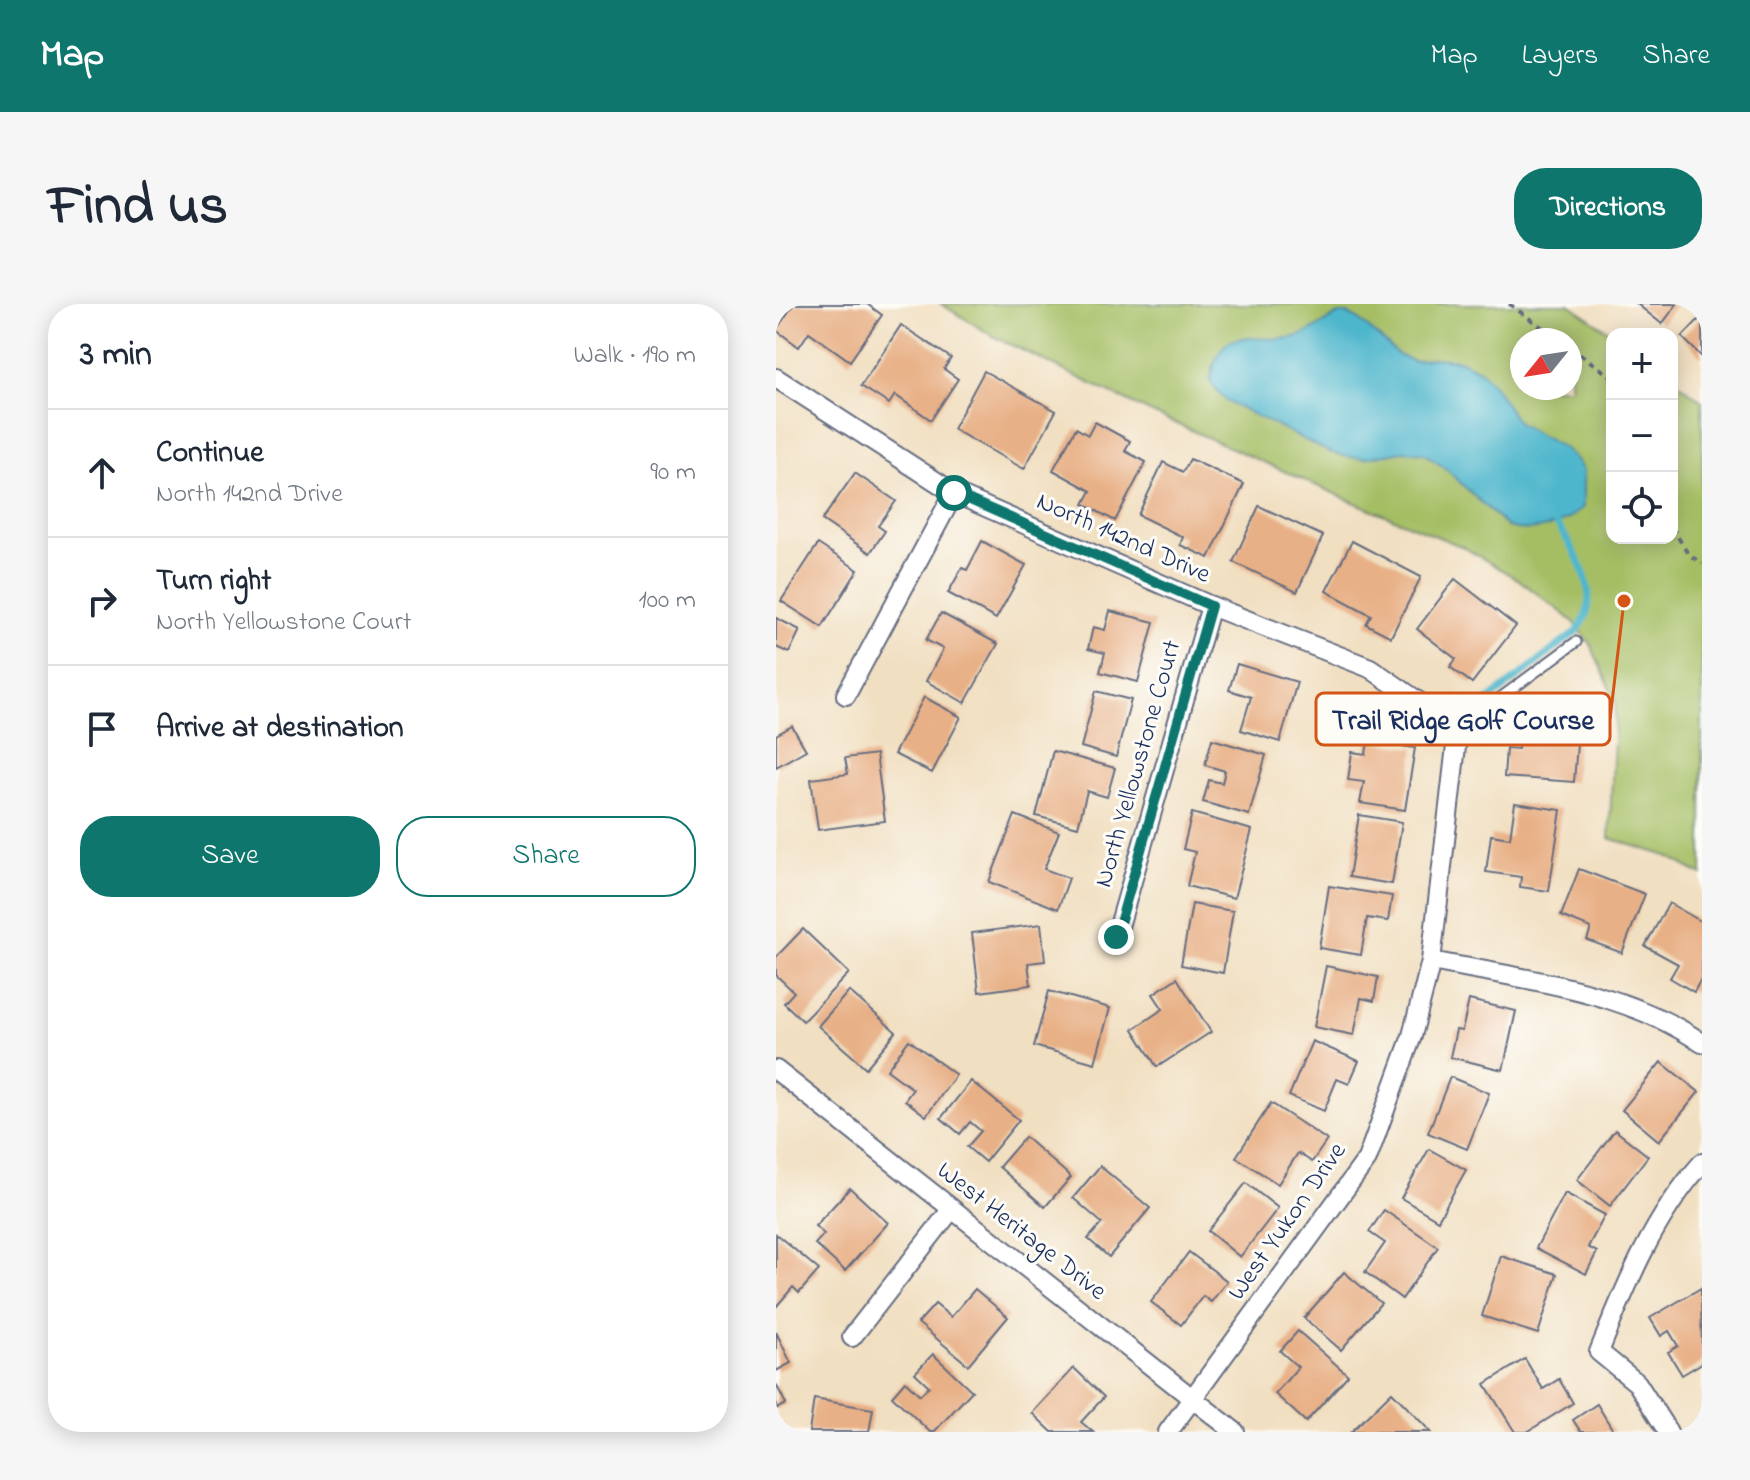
<!DOCTYPE html>
<meta charset="utf-8">
<style>
:root{--surface:#fff;--page:#f6f6f7;--text:#1f2937;--muted:#747a83;--line:#e0e1e3;--accent:#0f766e}
body{margin:0;font-family:"Indie Flower",sans-serif;background:var(--page);color:var(--text)}
.controls{position:absolute;right:24px;top:24px;display:grid;overflow:hidden;border-radius:16px;box-shadow:0 4px 20px #0003}
.controls button{width:72px;height:72px;display:grid;place-items:center;padding:0;border:0;border-bottom:2px solid var(--line);background:var(--surface);color:var(--text);font:40px sans-serif}
.compass{position:absolute;left:734px;top:24px;width:72px;height:72px;border-radius:50%;background:var(--surface);box-shadow:0 4px 20px #0003;rotate:240deg}
.stop{position:absolute;width:24px;height:24px;margin:-18px;border:6px solid #0f766e;border-radius:50%;background:#fff}
.stop.end{background:#0f766e;border-color:#fff;box-shadow:0 2px 8px #0008}
.list{margin:0;padding:0;list-style:none}
h2{display:flex;justify-content:space-between;align-items:center;height:104px;margin:0;padding:0 32px;font-size:34px}
h2 small{font-size:26px;font-weight:400;color:var(--muted)}
.list li{display:grid;grid-template-columns:52px 1fr auto;gap:24px;align-items:center;box-sizing:border-box;height:128px;padding:0 32px;border-top:2px solid var(--line)}
.list b{display:block;font-size:30px;white-space:nowrap}
.list p{margin:0;font-size:26px;white-space:nowrap;color:var(--muted)}
.list em{font-size:26px;font-style:normal;color:var(--muted)}
.actions{display:flex;gap:16px;padding:24px 32px}
.actions a{flex:1;padding:18px 0;border:2px solid var(--accent);border-radius:32px;text-align:center;font-size:28px;color:var(--accent)}
.actions .main{background:var(--accent);color:#fff}
.icon{flex:none;width:44px;height:44px;fill:none;stroke:currentColor;stroke-width:2;stroke-linecap:round;stroke-linejoin:round}
.map{position:relative;flex:none;width:926px;height:1128px;overflow:hidden;border-radius:32px}
header{display:flex;align-items:center;gap:48px;box-sizing:border-box;height:112px;padding:0 40px;background:var(--accent);color:#fff}
header strong{font-size:38px}
nav{display:flex;gap:44px;margin-inline-start:auto;font-size:28px}
.intro{display:flex;align-items:center;justify-content:space-between;box-sizing:border-box;height:192px;padding:0 48px}
h1{margin:0;font-size:56px}
.button{padding:20px 36px;border-radius:32px;background:var(--accent);color:#fff;font-size:28px;font-weight:700}
main{display:flex;gap:48px;padding:0 48px}
aside{flex:1;background:var(--surface);border-radius:32px;box-shadow:0 4px 20px #0003}
.map>svg:first-child{display:block}
</style>
<header>
<strong>Map</strong>
<nav><a>Map</a><a>Layers</a><a>Share</a></nav>
</header>
<div class="intro"><h1>Find us</h1><a class="button">Directions</a></div>
<main>
<aside>
<h2>3 min<small>Walk · 190 m</small></h2>
<ul class="list">
<li><svg class="icon" aria-label="ahead" viewBox="0 0 24 24"><path d="M12 20V5M6 11l6-6 6 6"/></svg><div><b>Continue</b><p>North 142nd Drive</p></div><em>90 m</em></li>
<li><svg class="icon" aria-label="right" viewBox="0 0 24 24"><path d="M7 20v-9h11M14 6l5 5-5 5"/></svg><div><b>Turn right</b><p>North Yellowstone Court</p></div><em>100 m</em></li>
<li><svg class="icon" aria-label="arrive" viewBox="0 0 24 24"><path d="M6 21V4h12l-3 4 3 4H6"/></svg><div><b>Arrive at destination</b></div></li>
</ul>
<div class="actions"><a class="main">Save</a><a>Share</a></div>
</aside>
<div class="map">
<svg width="926" height="1128" viewBox="0 0 926 1128">
<rect width="100%" height="100%" fill="#fdfcf7"/>
<filter id="ink" filterUnits="userSpaceOnUse"><feTurbulence type="fractalNoise" baseFrequency=".0125" numOctaves="2"/><feDisplacementMap in="SourceGraphic" scale="16" xChannelSelector="R" yChannelSelector="G"/><feConvolveMatrix kernelMatrix="1 2 1 2 8 2 1 2 1" color-interpolation-filters="sRGB"/></filter>
<filter id="wash" filterUnits="userSpaceOnUse"><feTurbulence type="fractalNoise" baseFrequency=".006" numOctaves="4" result="noise"/><feDisplacementMap in="SourceGraphic" scale="32" xChannelSelector="R" yChannelSelector="G"/><feGaussianBlur stdDeviation="1.8" result="paint"/><feColorMatrix in="noise" values="0 0 0 0 0 0 0 0 0 0 0 0 0 0 0 0 0 1.4 0 .05"/><feComposite in="paint" operator="in"/></filter>
<g filter="url(#wash)">
<rect width="100%" height="100%" fill="#f1dfc1"/>
<path fill="#a5be64" stroke="#607661" stroke-width="2" fill-rule="evenodd" d="M165 0H793L837 30 836 234H896V74L926 97V571L891 552 833 534 840 398 815 341 797 317 743 276 687 243 580 199 376 109 219 33ZM746 36H794V84H746Z"/>
<path fill="#4db6cc" stroke="#347295" stroke-width="2" d="M563 10H572L582 15 624 52 638 57 658 54 683 56 704 66 717 80 742 119 787 144 801 157 807 166V203C788 223 756 230 731 223L669 164 647 149 627 147 589 154 573 153 553 148 450 97 434 78C445 13 473 42 519 33 534 30 549 17 563 10Z"/>
<g fill="none" stroke-linecap="round" stroke-linejoin="round">
<path stroke="#4db6cc" stroke-width="7" d="M697 408 800 328C831 294 799 246 777 215"/>
</g>
<g id="blocks">
<g fill="#e8b086">
<path d="M18 0H91L106 11 74 57 33 28 23 43 0 26Z"/>
<path d="M861 0H901L886 20Z"/>
<path d="M926 12V53L906 33Z"/>
<path d="M125 21 175 54 168 65 182 75 155 116 119 91 113 100 85 82Z"/>
<path d="M208 67 280 107 248 165 177 125Z"/>
<path d="M319 118 354 137 349 147 370 158 339 217 308 200 315 187 277 166 300 124 312 131Z"/>
<path d="M414 155 468 180 433 254 404 241 407 233 362 211 387 158 407 168Z"/>
<path d="M79 169 120 197 102 222 109 227 94 249 46 216Z"/>
<path d="M483 202 547 232 521 288 457 258Z"/>
<path d="M206 237 250 261 220 315 172 289 186 264 191 266Z"/>
<path d="M576 237 645 273 615 333 590 320 595 311 550 287Z"/>
<path d="M42 240 82 266 46 323 5 297Z"/>
<path d="M679 275 740 322 696 379 674 363 680 355 641 325Z"/>
<path d="M334 307 378 318 362 378 324 368 329 349 312 345 317 323 329 326Z"/>
<path d="M165 309 222 340 189 399 150 377 167 345 150 336Z"/>
<path d="M0 314 24 326 13 349 0 343Z"/>
<path d="M461 360 521 378 504 438 465 426 475 393 453 386Z"/>
<path d="M320 387 355 396 340 453 305 443Z"/>
<path d="M148 393 185 413 156 469 118 450Z"/>
<path d="M746 397 804 402 798 478 728 473 730 444 742 445Z"/>
<path d="M16 422 30 446 0 463V431Z"/>
<path d="M436 435 490 451 473 511 427 498 433 476 446 479 449 467 429 461Z"/>
<path d="M592 437 639 444 629 506 584 499 588 478 572 476 576 448 590 450Z"/>
<path d="M277 447 339 464 331 493 311 487 302 523 260 512Z"/>
<path d="M100 450 109 517 42 526 35 475 72 470 69 454Z"/>
<path d="M739 499 785 506 773 587 744 583 745 573 710 568 715 531 734 534Z"/>
<path d="M416 509 476 526 458 594 411 582 419 548 407 545Z"/>
<path d="M239 511 283 528 268 565 293 574 282 605 213 578Z"/>
<path d="M583 511 626 518 616 580 573 573Z"/>
<path d="M803 565 869 590 846 649 811 636 815 624 785 612Z"/>
<path d="M553 582 616 592 612 617 591 614 585 651 543 644Z"/>
<path d="M893 599 926 618V673L918 688 894 674 902 660 869 642Z"/>
<path d="M416 600 457 607 447 669 405 661Z"/>
<path d="M265 620 269 657 252 659 255 681 203 688 196 629Z"/>
<path d="M27 625 73 669 27 717 8 699 18 688 0 671V653Z"/>
<path d="M550 662 602 673 598 697 585 694 578 731 538 723Z"/>
<path d="M401 674 435 728 381 763 357 725 387 705 377 690Z"/>
<path d="M73 687 120 728 90 764 42 722Z"/>
<path d="M273 687 334 704 319 759 258 742Z"/>
<path d="M693 696 740 707 727 766 674 753 680 726 686 727Z"/>
<path d="M133 736 180 771 150 812 129 796 137 785 111 766Z"/>
<path d="M536 737 583 757 573 780 561 775 548 807 513 792Z"/>
<path d="M885 758 923 788 883 837 846 806Z"/>
<path d="M674 773 713 789 691 845 652 829Z"/>
<path d="M195 777 243 816 209 858 191 843 205 827 194 818 184 830 165 814Z"/>
<path d="M495 799 551 836 536 858 522 849 502 880 460 853Z"/>
<path d="M839 826 872 852 834 902 801 876Z"/>
<path d="M249 833 295 873 269 903 223 863Z"/>
<path d="M653 845 690 866 662 916 625 894Z"/>
<path d="M324 862 374 904 333 953 312 935 326 919 297 894Z"/>
<path d="M470 879 502 904 464 953 432 927Z"/>
<path d="M74 884 112 919 69 967 39 940 48 930 39 922Z"/>
<path d="M789 889 829 911 812 943 821 948 810 970 760 944Z"/>
<path d="M608 906 662 943 626 995 589 968 609 939 593 928Z"/>
<path d="M0 930 43 966 23 989 17 983 0 1003Z"/>
<path d="M413 948 451 977 435 998 427 992 405 1021 375 998Z"/>
<path d="M725 952 781 970 762 1030 706 1012Z"/>
<path d="M568 968 605 999 565 1046 528 1014Z"/>
<path d="M925 984 926 1059 906 1071 892 1048 902 1042 893 1027 885 1032 874 1014Z"/>
<path d="M199 985 232 1013 192 1061 142 1019 159 1000 175 1013Z"/>
<path d="M522 1027 572 1071 530 1118 499 1090 522 1063 504 1047Z"/>
<path d="M0 1028 15 1059 0 1067Z"/>
<path d="M157 1050 196 1087 158 1128H154L116 1092 129 1077 144 1091 153 1082 139 1069Z"/>
<path d="M749 1055 767 1085 783 1075 797 1099 751 1128H739L709 1080Z"/>
<path d="M298 1064 328 1093 305 1118 317 1128H276L256 1109Z"/>
<path d="M0 1080 10 1100 0 1105Z"/>
<path d="M616 1088 655 1128H575Z"/>
<path d="M38 1095 97 1105 93 1128H33Z"/>
<path d="M821 1100 838 1128H805L797 1116Z"/>
</g>
</g>
</g>
<g filter="url(#ink)">
<use href="#blocks" fill-opacity="0" stroke="#666d81" stroke-width="2"/>
<g fill="none" stroke-linecap="round" stroke-linejoin="round">
<g stroke="#666d81" stroke-width="13">
<path id="lane" d="M682 425 800 338"/>
</g>
<g stroke="#666d81" stroke-width="22">
<g id="street">
<path d="M0 74 178 189 435 302 594 364 682 425 655 657 636 732 591 855 392 1128"/>
<path d="M70 391 178 189"/>
<path d="M340 633 435 302"/>
<path d="M655 657C743 674 850 686 926 739"/>
<path d="M0 766 459 1128"/>
<path d="M76 1033 175 906"/>
<path d="M892 1128 861 1079 823 1048C850 981 877 914 926 859"/>
</g>
</g>
<g stroke="#666d81" stroke-width="4" stroke-dasharray="6 6" stroke-linecap="butt">
<path d="M733 0 784 36"/>
<path d="M794 43 836 73"/>
<path d="M896 223 912 250 926 260"/>
</g>
<use href="#lane" stroke="#fff" stroke-width="9"/>
<use href="#street" stroke="#fff" stroke-width="18"/>
</g>
</g>
<g fill="none" stroke-linecap="round" stroke-linejoin="round" filter="url(#ink)">
<path stroke="#0f766e" stroke-width="10" d="M178 189 435 302 340 633"/>
</g>
<g text-anchor="middle" dominant-baseline="central" stroke-width="6" stroke-linejoin="round" paint-order="stroke">
<g font-size="26" fill="#1b2f5e" stroke="#fdfcf7">
<text transform="translate(347 235) rotate(24)">North 142nd Drive</text>
<text transform="translate(363 460) rotate(-74)">North Yellowstone Court</text>
<text transform="translate(512 918) rotate(-55)">West Yukon Drive</text>
<text transform="translate(245 928) rotate(38)">West Heritage Drive</text>
</g>
</g>
<path fill="none" stroke="#d45514" stroke-width="3" d="M848 297L834 415"/>
<circle fill="#d45514" stroke="#fdfcf7" stroke-width="3" cx="848" cy="297" r="8"/>
<rect fill="#fdfcf7" stroke="#d45514" stroke-width="3" x="540" y="389" width="294" height="52" rx="8"/>
<g font-size="28" text-anchor="middle" font-weight="bold" fill="#1b2f5e">
<text x="687" y="425">Trail Ridge Golf Course</text>
</g>
</svg>
<div class="controls">
<button>+</button>
<button>−</button>
<button><svg class="icon" aria-label="locate" viewBox="0 0 24 24"><circle cx="12" cy="12" r="6"/><path d="M12 2v4M12 18v4M2 12h4M18 12h4"/></svg></button>
</div>
<svg class="compass" viewBox="-18 -18 36 36"><path d="M0-13l5 13h-10z" fill="#e53935"/><path d="M0 13l5-13h-10z" fill="#747a83"/></svg>
<div class="stop" style="left:178px;top:189px"></div>
<div class="stop end" style="left:340px;top:633px"></div>
</div>
</main>
